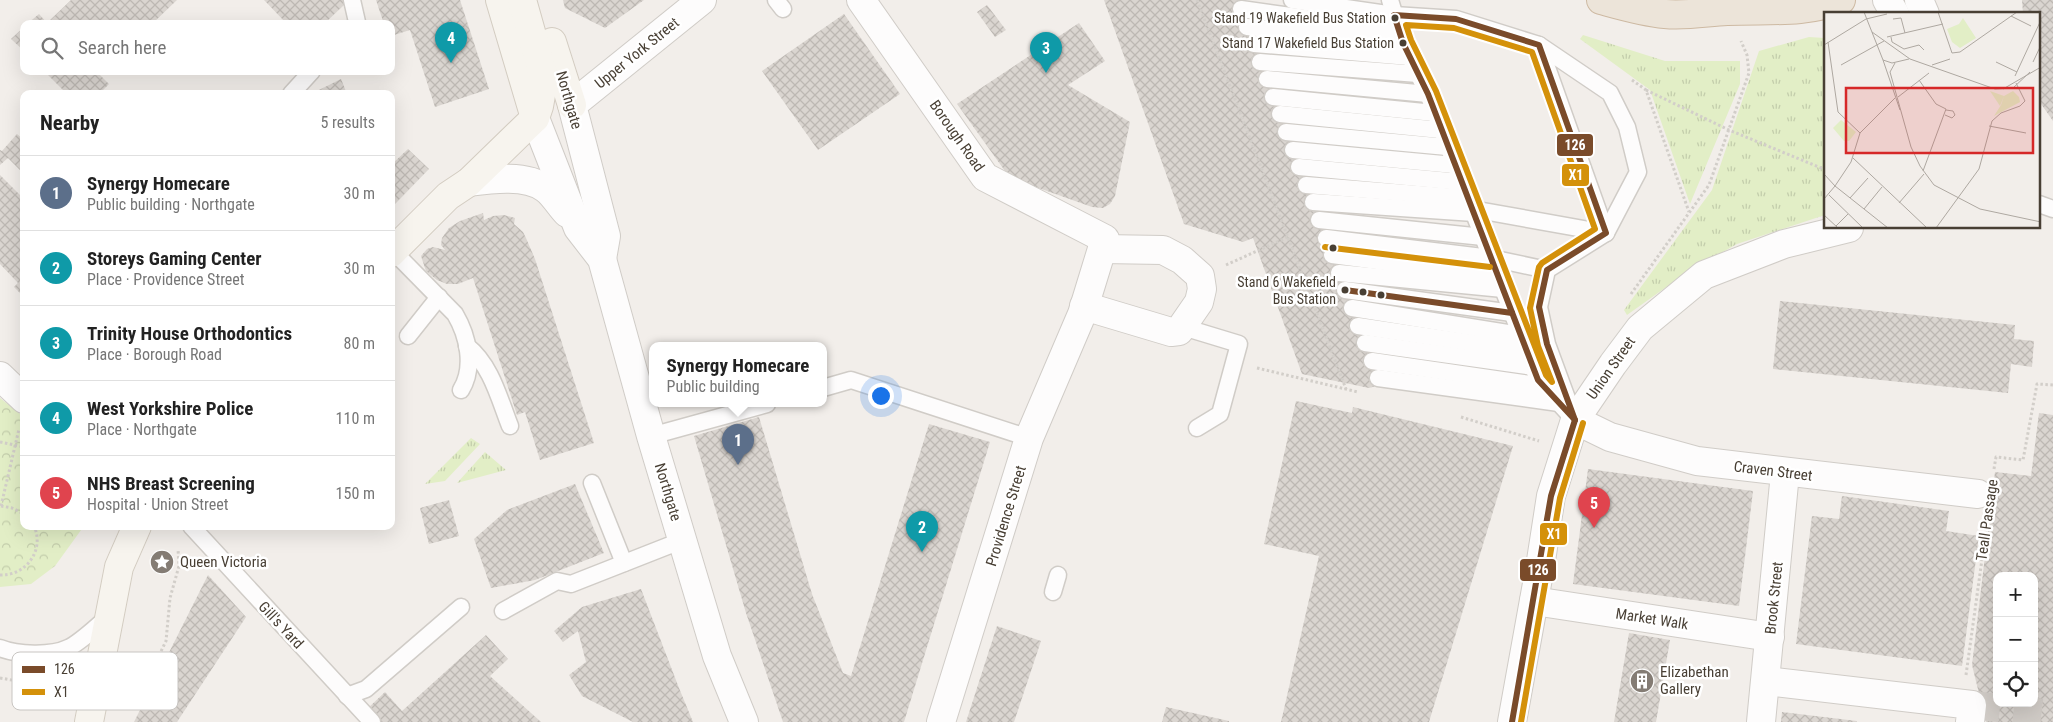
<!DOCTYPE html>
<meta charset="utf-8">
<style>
:root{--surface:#fff;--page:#f2f2f2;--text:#222;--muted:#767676;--line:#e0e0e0;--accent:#0f766e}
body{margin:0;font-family:"Roboto Condensed",sans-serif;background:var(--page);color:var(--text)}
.controls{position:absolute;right:15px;bottom:15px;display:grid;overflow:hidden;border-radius:10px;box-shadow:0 5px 20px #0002}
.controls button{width:45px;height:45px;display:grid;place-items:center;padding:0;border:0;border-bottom:1px solid var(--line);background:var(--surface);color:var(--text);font:25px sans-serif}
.you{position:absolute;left:880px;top:395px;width:18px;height:18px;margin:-12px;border:4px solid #fff;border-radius:50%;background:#1a73e8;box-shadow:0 0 0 8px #1a73e833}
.badge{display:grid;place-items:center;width:32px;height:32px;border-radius:50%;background:var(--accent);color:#fff;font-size:16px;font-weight:700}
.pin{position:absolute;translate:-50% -41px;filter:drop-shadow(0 1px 2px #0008)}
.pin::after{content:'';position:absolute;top:26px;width:18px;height:15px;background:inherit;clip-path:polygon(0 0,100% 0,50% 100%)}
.popup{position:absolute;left:649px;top:342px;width:178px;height:65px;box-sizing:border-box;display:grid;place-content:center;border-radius:10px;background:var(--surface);filter:drop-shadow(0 1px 4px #0005);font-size:16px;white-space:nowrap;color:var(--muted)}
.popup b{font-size:19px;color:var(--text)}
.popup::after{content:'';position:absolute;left:50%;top:100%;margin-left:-10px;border:10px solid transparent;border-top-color:var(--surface)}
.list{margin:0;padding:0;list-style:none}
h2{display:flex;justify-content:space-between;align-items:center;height:65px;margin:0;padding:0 20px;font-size:21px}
h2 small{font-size:16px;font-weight:400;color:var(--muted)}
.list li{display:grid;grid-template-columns:32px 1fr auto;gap:15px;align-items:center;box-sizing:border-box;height:75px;padding:0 20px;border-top:1px solid var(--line)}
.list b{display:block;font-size:19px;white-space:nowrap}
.list p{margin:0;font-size:16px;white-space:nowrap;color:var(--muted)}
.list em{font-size:16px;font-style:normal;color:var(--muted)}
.icon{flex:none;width:28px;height:28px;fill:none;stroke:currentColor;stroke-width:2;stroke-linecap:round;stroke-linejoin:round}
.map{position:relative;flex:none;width:2053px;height:722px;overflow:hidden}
.search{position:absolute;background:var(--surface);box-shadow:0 5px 20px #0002;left:20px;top:20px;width:375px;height:55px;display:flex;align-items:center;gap:12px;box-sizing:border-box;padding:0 18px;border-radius:10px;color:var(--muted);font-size:19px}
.panel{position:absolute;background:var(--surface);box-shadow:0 5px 20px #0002;left:20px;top:90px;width:375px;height:440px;border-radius:10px}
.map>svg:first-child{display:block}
</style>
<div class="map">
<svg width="2053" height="722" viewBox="0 0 2053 722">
<defs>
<pattern id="grass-tufts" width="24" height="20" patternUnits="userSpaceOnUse" patternTransform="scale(1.25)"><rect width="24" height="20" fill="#e2eec6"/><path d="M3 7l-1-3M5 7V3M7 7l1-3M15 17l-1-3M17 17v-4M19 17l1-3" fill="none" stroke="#c3cdab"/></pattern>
<pattern id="park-crowns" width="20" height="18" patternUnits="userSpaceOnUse" patternTransform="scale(1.25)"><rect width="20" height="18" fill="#e2eec6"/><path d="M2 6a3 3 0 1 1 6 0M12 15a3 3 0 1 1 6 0" fill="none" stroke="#c3cdab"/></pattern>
<pattern id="building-cross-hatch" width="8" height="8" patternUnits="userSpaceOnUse" patternTransform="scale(1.25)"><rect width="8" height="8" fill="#dad5d0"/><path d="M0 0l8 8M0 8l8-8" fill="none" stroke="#bdb8b3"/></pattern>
</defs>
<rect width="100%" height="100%" fill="#f2eeea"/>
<g fill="url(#grass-tufts)">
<path d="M1583 35 1665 61H1740V84L1690 204 1650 90 1580 39Z"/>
<path d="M1809 37 1825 38V215L1737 244 1686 273 1627 315 1624 310 1712 190 1759 51Z"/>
<path d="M471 438 480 444 445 481 425 484Z"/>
<path d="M485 452 506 470 457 483Z"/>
</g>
<path fill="url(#park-crowns)" d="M0 398 24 417V526H84L55 566 31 584 0 587Z"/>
<g fill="url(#building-cross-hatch)" fill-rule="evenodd">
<path d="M71 0H177L152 24H27L39 14 47 23Z"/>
<path d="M264 0H346L347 2 324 24H287Z"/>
<path d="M376 0H460L489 89 435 107 410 30 391 36V24H384Z"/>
<path d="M563 0H644L605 28 565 8Z"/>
<path d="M1104 0H1244L1383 384 1369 388 1302 374 1253 238 1243 242 1184 224Z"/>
<path d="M2022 0H2053V121L2039 101V14H2023Z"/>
<path d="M987 5 1006 30 995 37 977 12Z"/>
<path d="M844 14 900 94 818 150 762 71Z"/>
<path d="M1079 23 1105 61 1068 85 1130 122 1115 196 1110 204 1103 208 1092 207 1010 178 957 104Z"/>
<path d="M24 27V51L11 39Z"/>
<path d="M44 71H102L99 74 109 84 99 94H67Z"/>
<path d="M341 79 347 94H311Z"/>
<path d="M17 134 24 140V174L8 158 0 165V150L2 151Z"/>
<path d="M408 149 429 169 391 208V165Z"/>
<path d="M0 175 24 199V297L14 287 18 283 0 264Z"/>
<path d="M483 213 484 220 493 216 504 215 515 218 514 224 523 232 526 238 535 259 594 443 540 460 525 412 517 415 473 278 458 284H447L437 280 426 271 421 256 427 249 433 247 445 250 441 245 442 238 449 228 460 221Z"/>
<path d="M1780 301 2015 325 2014 339 2034 341 2032 367 2011 364 2008 393 1773 369Z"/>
<path d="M1296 401 1352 413 1353 407 1513 446 1429 722H1281L1319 556 1264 544Z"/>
<path d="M2039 413 2053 415V722H1986L1972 665 1995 472 2031 476ZM1997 576H2034V703H1997Z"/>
<path d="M759 417 812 594 843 673 851 676 929 424 990 442 904 722H783L746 613 694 436Z"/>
<path d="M1588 469 1753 491 1739 606 1573 584Z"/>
<path d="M575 484 604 553 535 580 491 588 474 539 507 510Z"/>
<path d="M1842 496 1949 511 1946 531 1979 536 1962 666 1796 644 1812 516 1839 519Z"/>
<path d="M449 500 459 536 429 544 420 508Z"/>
<path d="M208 575 246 617 177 722H134Z"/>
<path d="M641 589 679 688 693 722H633L582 696 569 675 586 662 578 631 563 642 554 631 582 607Z"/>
<path d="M997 626 1041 641 1014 722H966Z"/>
<path d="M1629 633 1670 640 1656 722H1614Z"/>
<path d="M486 635 508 659 490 676 541 722H377L366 710 385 692 402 711Z"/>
<path d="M1166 707 1229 721V722H1162Z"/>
<path d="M1782 712 1857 721V722H1781Z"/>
</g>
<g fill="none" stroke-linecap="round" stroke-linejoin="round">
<path stroke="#d0cbc6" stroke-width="28" stroke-dasharray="28 14" stroke-linecap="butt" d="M1972 705 2053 714"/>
<g stroke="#d0ccc7" stroke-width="19">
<g id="lane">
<path d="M352 0 357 22 355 24"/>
<path d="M776 0 783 9"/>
<path d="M1292 0 1394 15 1456 19 1539 45 1606 233 1547 270 1539 307 1547 344 1575 420"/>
<path d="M1390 0 1403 43 1428 94 1538 380 1570 415"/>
<path d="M1241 9 1399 31"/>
<path d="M1247 27 1403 43"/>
<path d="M1254 44 1409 57"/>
<path d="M1260 62 1418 74"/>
<path d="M1267 79 1428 94"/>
<path d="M291 94 312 71"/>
<path d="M1273 97 1434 113"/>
<path d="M1280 114 1440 130"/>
<path d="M1286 132 1447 147"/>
<path d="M1293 150 1454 165"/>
<path d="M1299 167 1461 182"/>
<path d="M1306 185 1468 198"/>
<path d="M1313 202 1474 213"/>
<path d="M2039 204 2053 209"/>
<path d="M1472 209 1606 233 1638 172 1627 127 1610 93 1539 45"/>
<path d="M1319 220 1483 237"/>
<path d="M1326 238 1491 258 1547 270"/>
<path d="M393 251 455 314C468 336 475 367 461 390"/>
<path d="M1332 255 1499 277"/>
<path d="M1339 273 1503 289"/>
<path d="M1345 290 1512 313"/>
<path d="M1352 308 1520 335"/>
<path d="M1358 326 1527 351"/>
<path d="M1183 327 1239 344 1220 414 1197 428"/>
<path d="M408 336 439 297"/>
<path d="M1365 343 1533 367"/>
<path d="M467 346C491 365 499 398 510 426"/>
<path d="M1372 361 1544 386"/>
<path d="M1378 378 1559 403"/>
<path d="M823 388 851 380 1029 438"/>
<path d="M651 436 767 404"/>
<path d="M592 483 624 563"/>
<path d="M191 526 372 722"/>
<path d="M1053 592 1058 575"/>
<path d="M503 611 557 581 571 584 683 540"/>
<path d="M0 648C17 655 52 656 68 648 80 643 98 625 108 617"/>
<path d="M347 696 366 689 461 607"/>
</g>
</g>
<g stroke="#d0ccc7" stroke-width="30">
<g id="street">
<path d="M861 0 985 177 1105 239 1082 314 1029 438 941 722"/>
<path d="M1887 0 1895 14"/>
<path d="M1919 0 1925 14"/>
<path d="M535 118 578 228 602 259 651 436 717 656 744 722"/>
<path d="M469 182C491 179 527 174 546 189 554 195 560 206 567 213"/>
<path d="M602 259 606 236 572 105 702 0"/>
<path d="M1084 306 1171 332 1179 331 1199 302 1202 289 1200 276 1182 260 1163 250 1102 249"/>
<path d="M0 376 24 399"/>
<path d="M1575 420 1610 437 1697 461 1978 494"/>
<path d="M1534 601 1770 637"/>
<path d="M1766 681 1972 705 1970 722"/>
<path d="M1512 722 1540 567 1551 496 1575 420 1613 364 1640 328 1704 275 1784 244 1849 228"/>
<path d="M1761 722 1785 473"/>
</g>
</g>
<g stroke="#d3ccc1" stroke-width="30">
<g id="secondary">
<path d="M500 0 535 118"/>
<path d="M552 42 572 105"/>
<path d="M391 253 448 196 469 182 535 118 539 106 544 78 522 0"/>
<path d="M89 722 119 567 137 526"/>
</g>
</g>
<g stroke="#cdb9a2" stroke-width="30">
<path id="highway" d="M1601 0C1623 6 1643 12 1665 14 1686 16 1707 12 1727 11 1766 9 1804 14 1841 0"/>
</g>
<g stroke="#d2cec9" stroke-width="3" stroke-dasharray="2.5 2.5" stroke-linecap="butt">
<path d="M1197 0 1346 389"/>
<path d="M1632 80 1646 90 1689 212"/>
<path d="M1646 90 1729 130 1826 170"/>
<path d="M1226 265 1288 237"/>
<path d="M1631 294 1709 185 1749 73 1747 55 1741 41"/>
<path d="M1257 368 1358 392"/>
<path d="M1461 417 1539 441"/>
<path d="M0 442 24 447"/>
<path d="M1994 469 1996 457 2023 460 2037 384 2053 385"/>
<path d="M1 506 19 429"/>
<path d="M1 506 12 508 24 514"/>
<path d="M0 575C26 576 45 550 34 526"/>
<path d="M1966 675 1987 523"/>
<path d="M0 678 64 689"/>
<path d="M124 700 136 703 166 641 170 598 179 566 178 549"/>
</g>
<use href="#lane" stroke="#fdfcfc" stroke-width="16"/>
<use href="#street" stroke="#fdfcfc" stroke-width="28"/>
<use href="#secondary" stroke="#f7f4ee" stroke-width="28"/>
<use href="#highway" stroke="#ece4d9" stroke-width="28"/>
<g stroke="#fff" stroke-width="10">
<g id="bus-1">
<path d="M1394 15 1456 19 1539 45 1606 233 1547 270 1539 307 1547 344 1575 420 1538 380 1428 94 1403 43Z"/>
<path d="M1345 290 1512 313"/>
<path d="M1512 722 1551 496 1575 420"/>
</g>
</g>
<g stroke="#fff" stroke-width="10">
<g id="bus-2">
<path d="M1406 25 1454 28 1532 52 1595 229 1542 263 1539 267 1530 308 1538 346 1552 382 1546 375 1436 91 1411 40Z"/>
<path d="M1325 247 1490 267"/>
<path d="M1521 722 1560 498 1583 423"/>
</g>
</g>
<use href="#bus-1" stroke="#7a4b2a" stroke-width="6"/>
<use href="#bus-2" stroke="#d4910a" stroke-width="6"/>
</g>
<defs>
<g id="sight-disc" transform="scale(1.25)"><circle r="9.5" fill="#847c74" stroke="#fff"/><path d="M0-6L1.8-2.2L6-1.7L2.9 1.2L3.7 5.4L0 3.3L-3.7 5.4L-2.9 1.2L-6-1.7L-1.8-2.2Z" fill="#fff"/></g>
<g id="building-disc" transform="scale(1.25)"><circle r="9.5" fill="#847c74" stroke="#fff"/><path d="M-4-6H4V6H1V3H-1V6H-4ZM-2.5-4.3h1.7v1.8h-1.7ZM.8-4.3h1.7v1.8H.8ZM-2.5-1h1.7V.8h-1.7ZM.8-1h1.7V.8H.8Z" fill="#fff"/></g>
</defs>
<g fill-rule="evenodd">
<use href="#sight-disc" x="162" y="562"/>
<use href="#building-disc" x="1642" y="681"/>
</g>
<g fill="#483f34" stroke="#fff" stroke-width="2">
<circle cx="1395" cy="18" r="4.5"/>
<circle cx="1403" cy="43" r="4.5"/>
<circle cx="1333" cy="248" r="4.5"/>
<circle cx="1345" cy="290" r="4.5"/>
<circle cx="1363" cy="292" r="4.5"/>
<circle cx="1381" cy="295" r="4.5"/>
</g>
<g text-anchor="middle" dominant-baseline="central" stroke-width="5" stroke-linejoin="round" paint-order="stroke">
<g font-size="14" fill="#483f34" stroke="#fff" text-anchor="end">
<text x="1386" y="18">Stand 19 Wakefield Bus Station</text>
<text x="1394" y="43">Stand 17 Wakefield Bus Station</text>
<text x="1336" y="282">Stand 6 Wakefield<tspan x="1336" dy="17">Bus Station</tspan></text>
</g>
<g font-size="15" fill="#483f34" stroke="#fff">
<text transform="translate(637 53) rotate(-39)">Upper York Street</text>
<text transform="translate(569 100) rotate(74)">Northgate</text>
<text transform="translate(957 136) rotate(55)">Borough Road</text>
<text transform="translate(1611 368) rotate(-55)">Union Street</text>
<text transform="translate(1773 471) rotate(7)">Craven Street</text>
<text transform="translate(668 492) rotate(73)">Northgate</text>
<text transform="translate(1006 516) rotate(-73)">Providence Street</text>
<text transform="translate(1987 520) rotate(-82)">Teall Passage</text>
<text transform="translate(1774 598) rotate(-84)">Brook Street</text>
<text transform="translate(1652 619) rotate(9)">Market Walk</text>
<text transform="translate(281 625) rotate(47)">Gill's Yard</text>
</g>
<g font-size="15" fill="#483f34" stroke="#fff" text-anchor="start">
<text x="180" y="562">Queen Victoria</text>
<text x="1660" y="672">Elizabethan<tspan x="1660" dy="17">Gallery</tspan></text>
</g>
</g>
<g transform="translate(1824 12)">
<rect width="216" height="216" fill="#f2eeea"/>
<path d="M166 79 180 84 189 79 195 85 196 90 170 104 177 93 180 84 176 94Z" fill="#e2eec6"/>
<path d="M139 6 152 26 136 36 128 30 123 17 135 12ZM17 108 32 120 25 129H20L9 116Z" fill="#e2eec6"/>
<path fill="none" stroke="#aea8a1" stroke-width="1" d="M40 0 59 48 68 51 85 47M114 0 128 41M187 4 207 14M69 7 77 6 81 21M48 20 86 47 171 77 189 76 206 60M63 25 119 12M67 25 68 30 80 37 95 33 100 38M4 30 14 100 36 121M0 33 42 7 63 2M128 41 136 40 193 0M59 48 76 98M172 50 193 60M209 50 217 33M71 51 66 60 87 135 96 154 110 173 156 197 217 210M17 53 60 29M108 53 126 47M191 64 217 8M95 68 112 92 122 97 99 159M179 77 217 55M74 85 105 61M121 103 128 106 131 103 129 99 122 98M165 114 202 121M29 146 103 216M0 162 11 174 0 187M5 183 39 216M26 186 44 166M75 191 100 162M40 197 58 175M0 203 14 216M12 214 24 202M64 216 11 174 27 150 36 121 71 86M112 216 155 157 168 109 177 101 196 94 201 89 192 71"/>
<path fill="#d62828" fill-opacity="0.15" stroke="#d62828" stroke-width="2.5" d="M22 76H209V141H22Z"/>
<rect width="216" height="216" fill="none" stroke="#483f34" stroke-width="2.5"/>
</g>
<rect x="12" y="652" width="166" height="58" rx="8" fill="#fff" stroke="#c8c5c2" stroke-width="1"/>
<rect x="22" y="666" width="23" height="7" fill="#7a4b2a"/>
<rect x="22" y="689" width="23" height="6" fill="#d4910a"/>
<g font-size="14" fill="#483f34">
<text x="54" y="674">126</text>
<text x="54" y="697">X1</text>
</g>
<g stroke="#fff" stroke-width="2">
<rect x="1556" y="133" width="38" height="24" rx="5" fill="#7a4b2a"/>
<rect x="1561" y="163" width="29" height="24" rx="5" fill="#d4910a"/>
<rect x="1539" y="522" width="29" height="24" rx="5" fill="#d4910a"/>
<rect x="1519" y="558" width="38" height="24" rx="5" fill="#7a4b2a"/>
</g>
<g font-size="14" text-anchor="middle" font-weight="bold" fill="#fff">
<text x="1575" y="150">126</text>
<text x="1576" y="180">X1</text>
<text x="1554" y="539">X1</text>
<text x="1538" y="575">126</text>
</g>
</svg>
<div class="controls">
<button>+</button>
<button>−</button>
<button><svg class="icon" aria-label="locate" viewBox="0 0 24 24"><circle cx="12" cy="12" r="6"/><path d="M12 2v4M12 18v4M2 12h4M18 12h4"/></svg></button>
</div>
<div class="you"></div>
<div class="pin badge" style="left:738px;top:465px;background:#5c6f8a">1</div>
<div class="popup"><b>Synergy Homecare</b>Public building</div>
<div class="pin badge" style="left:922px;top:552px;background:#0f9aa8">2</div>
<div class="pin badge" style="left:1046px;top:73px;background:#0f9aa8">3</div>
<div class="pin badge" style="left:451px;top:63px;background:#0f9aa8">4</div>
<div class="pin badge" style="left:1594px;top:528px;background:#e0444e">5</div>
<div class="search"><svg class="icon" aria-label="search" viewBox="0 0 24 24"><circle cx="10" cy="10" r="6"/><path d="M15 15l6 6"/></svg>Search here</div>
<section class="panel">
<h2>Nearby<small>5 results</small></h2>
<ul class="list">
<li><span class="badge" style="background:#5c6f8a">1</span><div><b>Synergy Homecare</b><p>Public building · Northgate</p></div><em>30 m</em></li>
<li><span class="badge" style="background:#0f9aa8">2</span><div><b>Storeys Gaming Center</b><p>Place · Providence Street</p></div><em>30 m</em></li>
<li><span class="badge" style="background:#0f9aa8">3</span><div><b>Trinity House Orthodontics</b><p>Place · Borough Road</p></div><em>80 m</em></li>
<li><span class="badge" style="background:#0f9aa8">4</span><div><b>West Yorkshire Police</b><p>Place · Northgate</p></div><em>110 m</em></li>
<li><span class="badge" style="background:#e0444e">5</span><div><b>NHS Breast Screening</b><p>Hospital · Union Street</p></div><em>150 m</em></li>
</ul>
</section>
</div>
